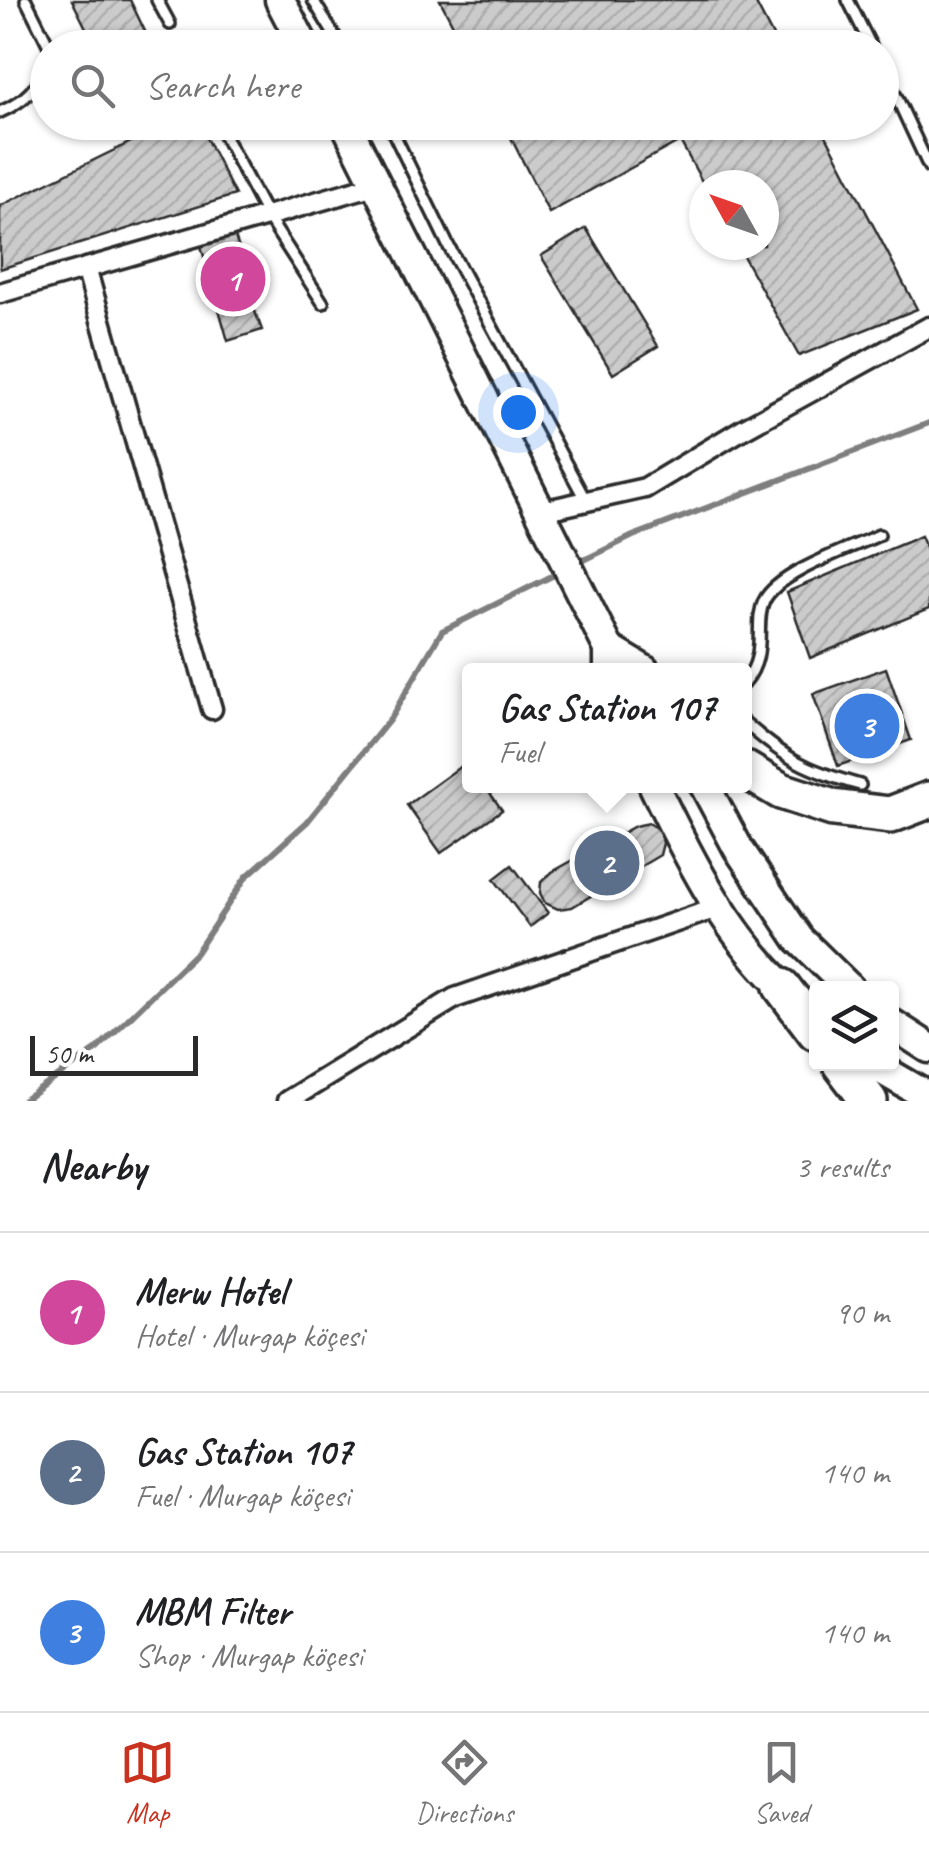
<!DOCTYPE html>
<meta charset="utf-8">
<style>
:root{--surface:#fff;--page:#f2f2f2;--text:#202124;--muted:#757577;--line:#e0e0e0;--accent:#c8321e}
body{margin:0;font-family:Caveat,sans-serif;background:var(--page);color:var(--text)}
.controls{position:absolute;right:30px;bottom:30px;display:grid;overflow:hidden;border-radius:10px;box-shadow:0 2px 8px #0004}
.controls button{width:90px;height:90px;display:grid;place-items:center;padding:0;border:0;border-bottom:2px solid var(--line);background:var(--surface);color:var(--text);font:50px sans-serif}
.compass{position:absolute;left:689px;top:170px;width:90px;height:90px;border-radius:50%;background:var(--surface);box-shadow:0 2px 8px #0004;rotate:310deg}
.scale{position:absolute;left:30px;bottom:25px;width:168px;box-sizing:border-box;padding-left:10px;border:5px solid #2b2b2b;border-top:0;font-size:28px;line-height:35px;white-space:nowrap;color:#2b2b2b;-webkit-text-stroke:8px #fff;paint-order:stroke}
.you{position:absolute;left:518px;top:412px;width:35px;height:35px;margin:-25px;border:8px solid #fff;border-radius:50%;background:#1a73e8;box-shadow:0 0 0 15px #1a73e833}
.badge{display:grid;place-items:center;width:65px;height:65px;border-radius:50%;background:var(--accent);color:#fff;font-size:32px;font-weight:700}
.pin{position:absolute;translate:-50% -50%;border:5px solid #fff;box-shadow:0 2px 10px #0006}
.popup{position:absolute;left:462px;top:663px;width:290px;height:130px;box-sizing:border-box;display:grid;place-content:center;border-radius:10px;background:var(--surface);filter:drop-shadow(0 2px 8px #0005);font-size:32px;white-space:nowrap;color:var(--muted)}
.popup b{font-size:38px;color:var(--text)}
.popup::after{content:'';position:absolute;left:50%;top:100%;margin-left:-20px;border:20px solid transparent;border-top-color:var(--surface)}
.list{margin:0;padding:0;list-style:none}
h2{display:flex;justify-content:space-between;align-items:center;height:130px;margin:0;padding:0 40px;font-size:42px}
h2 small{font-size:32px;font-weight:400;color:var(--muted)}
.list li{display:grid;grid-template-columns:65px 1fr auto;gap:30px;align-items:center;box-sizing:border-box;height:160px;padding:0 40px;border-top:2px solid var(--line)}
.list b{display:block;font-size:38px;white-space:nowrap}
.list p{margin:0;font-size:32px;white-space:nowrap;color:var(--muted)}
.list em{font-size:32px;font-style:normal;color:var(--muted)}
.icon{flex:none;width:55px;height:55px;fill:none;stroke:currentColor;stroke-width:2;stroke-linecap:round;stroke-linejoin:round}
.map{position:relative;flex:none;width:929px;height:1101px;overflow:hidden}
.search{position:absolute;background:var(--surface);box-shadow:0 2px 8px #0004;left:30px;right:30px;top:30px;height:110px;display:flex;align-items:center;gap:25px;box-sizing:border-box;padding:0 35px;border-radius:55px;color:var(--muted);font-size:38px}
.sheet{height:610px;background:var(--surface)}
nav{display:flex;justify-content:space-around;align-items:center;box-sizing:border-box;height:140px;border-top:2px solid var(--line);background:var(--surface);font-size:28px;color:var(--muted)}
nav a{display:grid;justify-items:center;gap:5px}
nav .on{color:var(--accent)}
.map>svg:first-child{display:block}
</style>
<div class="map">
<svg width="929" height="1101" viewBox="0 0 929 1101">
<defs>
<pattern id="building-hatch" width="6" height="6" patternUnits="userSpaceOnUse" patternTransform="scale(2.5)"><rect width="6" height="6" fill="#cbcbcb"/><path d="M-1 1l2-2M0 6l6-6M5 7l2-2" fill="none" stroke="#aeaeae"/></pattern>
</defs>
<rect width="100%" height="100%" fill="#fff"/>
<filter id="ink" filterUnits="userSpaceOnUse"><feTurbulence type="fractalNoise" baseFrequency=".01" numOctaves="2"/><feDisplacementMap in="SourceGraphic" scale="20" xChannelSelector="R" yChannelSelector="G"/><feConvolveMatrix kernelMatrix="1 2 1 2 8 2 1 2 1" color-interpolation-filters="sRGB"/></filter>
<g filter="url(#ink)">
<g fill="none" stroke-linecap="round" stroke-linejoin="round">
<g stroke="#7e7e7e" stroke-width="6">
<path d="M576 564 633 536 929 423"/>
<path d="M23 1101 96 1050 196 953 246 877 307 822 390 719 442 631 560 572"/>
</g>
</g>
<g fill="url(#building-hatch)" stroke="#2b2b2b" stroke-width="2.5">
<path d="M72 0H130L153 48H96Z"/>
<path d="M440 0H754L779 48H465Z"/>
<path d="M172 122H198L235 195 0 269V206Z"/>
<path d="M503 122H819L917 309 799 356 737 245H764V185H704L680 141 549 213Z"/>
<path d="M586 228 658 346 613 374 541 256Z"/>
<path d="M234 234 244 263 251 261 261 295 250 298 262 330 228 341 201 246Z"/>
<path d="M921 536 929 555V609L810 658 787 592Z"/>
<path d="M886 668 911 740 838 766 813 694Z"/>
<path d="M468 761 470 786H485L502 810 441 853 407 805Z"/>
<path d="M649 823 660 831 663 843 660 855 572 907 558 909 545 903 540 893 541 882 552 872 635 826Z"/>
<path d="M512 865 548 913 530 927 494 879Z"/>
</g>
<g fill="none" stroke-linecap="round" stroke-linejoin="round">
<g stroke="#2b2b2b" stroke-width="16">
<g id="lane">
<path d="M26 0 50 48"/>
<path d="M157 0 170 24"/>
<path d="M313 0 342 48"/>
<path d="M848 0 872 48"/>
<path d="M882 66 929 167"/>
<path d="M0 112C22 103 41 86 48 62"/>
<path d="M217 122 267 216 323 303"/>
<path d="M388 122 448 245 586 501"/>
<path d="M744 683C769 654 753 624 764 601 777 573 851 548 879 535"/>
<path d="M744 722C786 759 806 770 860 785"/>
</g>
</g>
<g stroke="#2b2b2b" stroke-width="25">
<g id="street">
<path d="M86 268 212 709"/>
<path d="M0 293 378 184"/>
<path d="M542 511 645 488 743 429 929 327"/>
<path d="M287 1101 455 998 717 908"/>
</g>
</g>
<g stroke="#2b2b2b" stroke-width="35">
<g id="secondary">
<path d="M280 0 305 48"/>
<path d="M345 122 609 649V670"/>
<path d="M609 649 644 670"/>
<path d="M654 786C691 863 730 941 796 999"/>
<path d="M705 786 738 848 799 939 849 988"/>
<path d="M892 1024 929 1048"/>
<path d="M872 1064 929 1097"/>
</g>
</g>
<g stroke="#2b2b2b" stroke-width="42">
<g id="highway">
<path d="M744 769 781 791 833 808 890 815 929 800"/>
<path d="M782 987 816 1032"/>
<path d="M841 1064 869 1101"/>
</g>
</g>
<use href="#lane" stroke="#fff" stroke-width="9"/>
<use href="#street" stroke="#fff" stroke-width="18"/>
<use href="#secondary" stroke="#fff" stroke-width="28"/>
<use href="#highway" stroke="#fff" stroke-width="35"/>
</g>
</g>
</svg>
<div class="controls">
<button><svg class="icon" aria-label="layers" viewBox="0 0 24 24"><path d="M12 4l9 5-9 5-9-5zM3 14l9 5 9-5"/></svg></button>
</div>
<svg class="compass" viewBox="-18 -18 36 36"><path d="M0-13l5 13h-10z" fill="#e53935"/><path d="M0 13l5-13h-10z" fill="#757577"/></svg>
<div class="scale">50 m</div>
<div class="you"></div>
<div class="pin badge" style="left:233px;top:279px;background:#d1479c">1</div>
<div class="pin badge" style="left:607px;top:863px;background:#5c6f8a">2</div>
<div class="popup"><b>Gas Station 107</b>Fuel</div>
<div class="pin badge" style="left:867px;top:726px;background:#3f7fe0">3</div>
<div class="search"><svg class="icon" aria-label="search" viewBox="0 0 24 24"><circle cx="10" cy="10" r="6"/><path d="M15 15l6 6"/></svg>Search here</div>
</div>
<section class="sheet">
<h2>Nearby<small>3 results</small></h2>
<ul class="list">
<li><span class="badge" style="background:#d1479c">1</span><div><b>Merw Hotel</b><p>Hotel · Murgap köçesi</p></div><em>90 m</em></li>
<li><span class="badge" style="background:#5c6f8a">2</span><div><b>Gas Station 107</b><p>Fuel · Murgap köçesi</p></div><em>140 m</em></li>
<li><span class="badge" style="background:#3f7fe0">3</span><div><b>MBM Filter</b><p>Shop · Murgap köçesi</p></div><em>140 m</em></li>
</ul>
</section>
<nav>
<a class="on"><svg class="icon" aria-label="map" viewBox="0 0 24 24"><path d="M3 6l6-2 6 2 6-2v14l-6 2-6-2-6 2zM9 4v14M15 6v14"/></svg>Map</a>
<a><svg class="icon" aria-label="directions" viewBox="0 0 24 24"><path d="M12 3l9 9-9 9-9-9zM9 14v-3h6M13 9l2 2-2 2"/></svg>Directions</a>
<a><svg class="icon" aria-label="saved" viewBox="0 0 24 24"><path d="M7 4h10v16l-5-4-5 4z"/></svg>Saved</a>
</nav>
